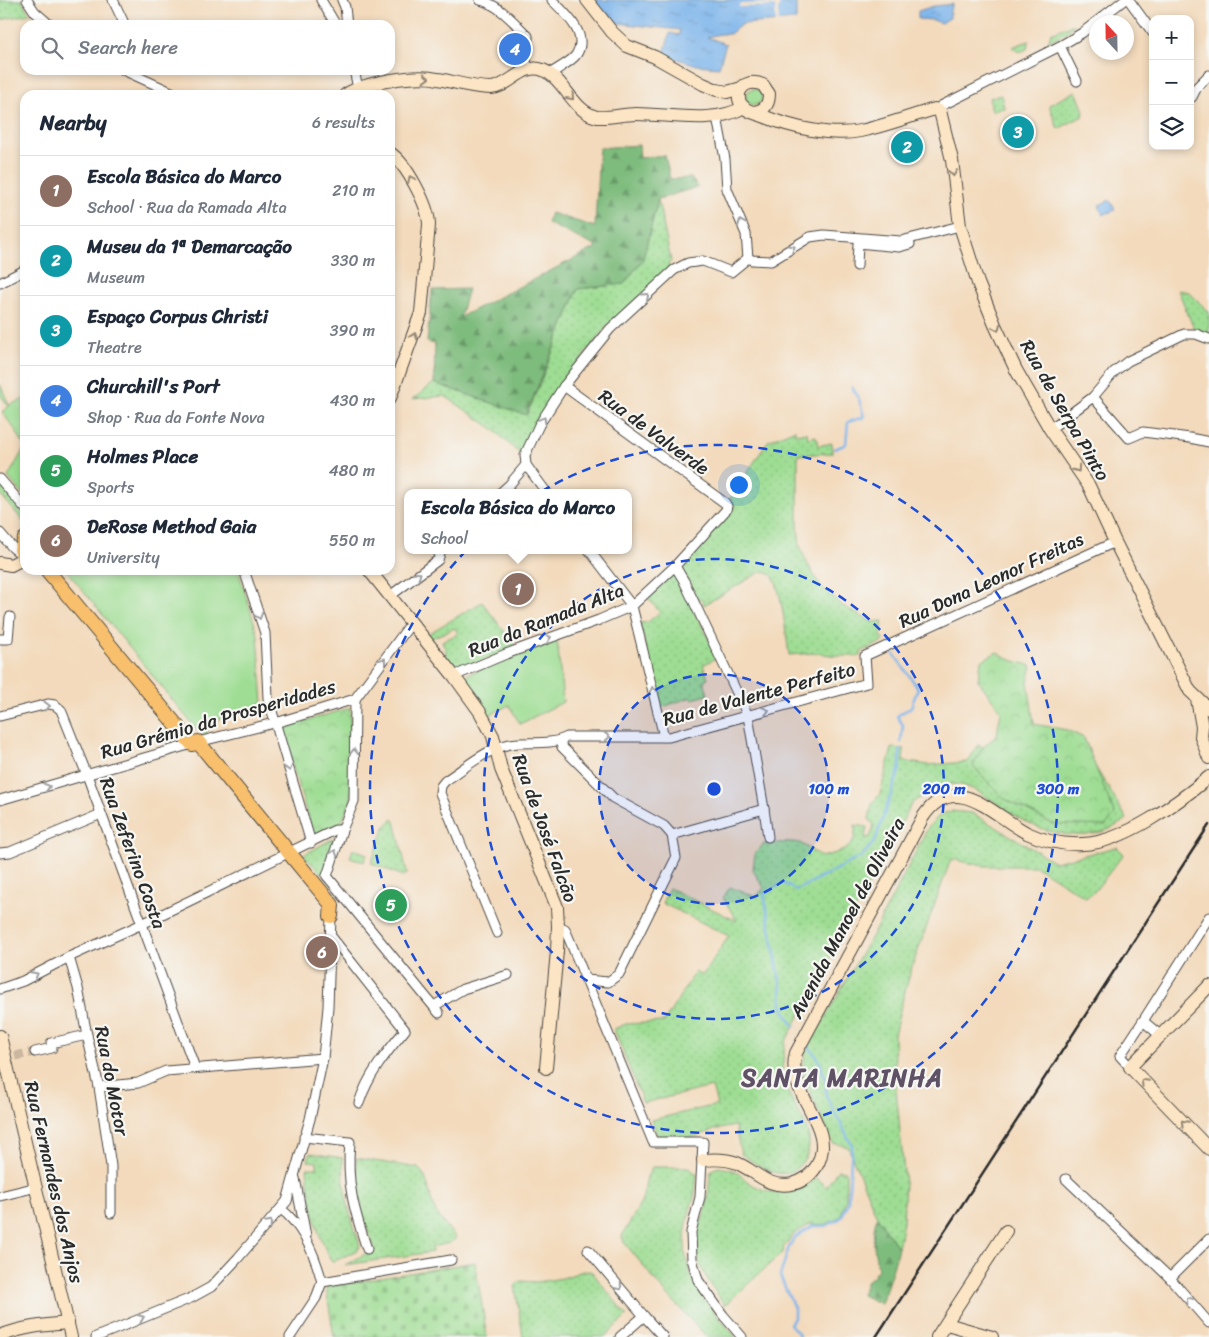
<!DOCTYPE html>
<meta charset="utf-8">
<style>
:root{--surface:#fff;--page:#f2f2f3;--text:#1f2937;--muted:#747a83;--line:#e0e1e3;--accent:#ea580c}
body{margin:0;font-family:Sriracha,sans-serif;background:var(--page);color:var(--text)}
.controls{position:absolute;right:15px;top:15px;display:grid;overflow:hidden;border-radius:10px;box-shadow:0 2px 8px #0003}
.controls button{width:45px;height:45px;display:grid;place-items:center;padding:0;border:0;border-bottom:1px solid var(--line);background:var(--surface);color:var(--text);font:25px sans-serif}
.compass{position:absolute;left:1089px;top:15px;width:45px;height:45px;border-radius:50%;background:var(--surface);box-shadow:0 2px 8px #0003;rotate:338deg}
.you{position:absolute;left:738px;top:484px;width:18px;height:18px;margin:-12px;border:4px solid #fff;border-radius:50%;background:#1a73e8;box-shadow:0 0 0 8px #1a73e833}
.badge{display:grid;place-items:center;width:32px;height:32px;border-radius:50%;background:var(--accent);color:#fff;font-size:16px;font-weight:700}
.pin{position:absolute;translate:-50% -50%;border:2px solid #fff;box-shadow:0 1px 5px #0006}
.popup{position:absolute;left:404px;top:489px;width:228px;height:65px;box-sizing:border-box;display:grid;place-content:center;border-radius:10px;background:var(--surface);filter:drop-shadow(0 1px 4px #0005);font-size:16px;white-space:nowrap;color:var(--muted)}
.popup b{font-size:19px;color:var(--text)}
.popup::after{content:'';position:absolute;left:50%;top:100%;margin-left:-10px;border:10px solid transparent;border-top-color:var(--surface)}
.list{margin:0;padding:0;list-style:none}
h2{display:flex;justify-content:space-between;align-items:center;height:65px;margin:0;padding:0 20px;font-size:21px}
h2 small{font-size:16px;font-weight:400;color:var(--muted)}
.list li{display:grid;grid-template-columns:32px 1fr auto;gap:15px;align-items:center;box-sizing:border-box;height:70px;padding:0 20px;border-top:1px solid var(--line)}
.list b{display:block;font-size:19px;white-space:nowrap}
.list p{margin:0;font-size:16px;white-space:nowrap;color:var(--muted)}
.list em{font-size:16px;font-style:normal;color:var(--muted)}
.icon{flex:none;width:28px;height:28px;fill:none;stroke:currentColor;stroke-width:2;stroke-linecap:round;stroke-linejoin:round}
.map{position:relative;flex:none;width:1209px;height:1337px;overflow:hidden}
.search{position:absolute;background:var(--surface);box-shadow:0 2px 8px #0003;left:20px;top:20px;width:375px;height:55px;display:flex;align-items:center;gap:12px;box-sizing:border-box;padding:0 18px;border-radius:15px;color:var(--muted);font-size:19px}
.panel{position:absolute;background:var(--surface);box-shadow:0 2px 8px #0003;left:20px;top:90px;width:375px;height:485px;border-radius:15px}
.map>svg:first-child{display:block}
</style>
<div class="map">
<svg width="1209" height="1337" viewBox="0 0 1209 1337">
<defs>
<pattern id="grass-dots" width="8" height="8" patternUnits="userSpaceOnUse" patternTransform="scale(1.25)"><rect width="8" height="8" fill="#9edd93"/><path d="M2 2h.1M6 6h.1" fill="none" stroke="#88be7f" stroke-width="1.8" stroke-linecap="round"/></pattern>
<pattern id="forest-firs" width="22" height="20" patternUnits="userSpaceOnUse" patternTransform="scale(1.25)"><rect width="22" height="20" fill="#7ebc7d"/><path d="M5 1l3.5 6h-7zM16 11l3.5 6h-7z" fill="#679967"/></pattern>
<pattern id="cemetery-stones" width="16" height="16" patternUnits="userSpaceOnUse" patternTransform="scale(1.25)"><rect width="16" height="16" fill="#9edd93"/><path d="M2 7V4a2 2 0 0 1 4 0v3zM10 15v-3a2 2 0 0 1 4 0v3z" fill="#88be7f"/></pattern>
<pattern id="park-crowns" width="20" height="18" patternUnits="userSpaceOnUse" patternTransform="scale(1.25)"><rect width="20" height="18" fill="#9edd93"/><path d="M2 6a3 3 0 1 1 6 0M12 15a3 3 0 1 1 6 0" fill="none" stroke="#88be7f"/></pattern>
<pattern id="water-ripples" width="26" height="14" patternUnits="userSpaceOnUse" patternTransform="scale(1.25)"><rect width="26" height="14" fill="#7bb4eb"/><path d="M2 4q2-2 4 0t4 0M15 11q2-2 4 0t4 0" fill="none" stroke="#6593bf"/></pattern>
</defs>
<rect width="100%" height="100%" fill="#f6f6f2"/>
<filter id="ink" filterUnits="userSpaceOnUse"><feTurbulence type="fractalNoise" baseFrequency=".02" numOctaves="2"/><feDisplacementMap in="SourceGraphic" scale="10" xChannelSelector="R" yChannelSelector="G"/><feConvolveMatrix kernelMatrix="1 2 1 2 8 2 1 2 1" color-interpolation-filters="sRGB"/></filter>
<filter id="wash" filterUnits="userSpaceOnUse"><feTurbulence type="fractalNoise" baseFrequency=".0096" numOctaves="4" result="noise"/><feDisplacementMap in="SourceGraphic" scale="20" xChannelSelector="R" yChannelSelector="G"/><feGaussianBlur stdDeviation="1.12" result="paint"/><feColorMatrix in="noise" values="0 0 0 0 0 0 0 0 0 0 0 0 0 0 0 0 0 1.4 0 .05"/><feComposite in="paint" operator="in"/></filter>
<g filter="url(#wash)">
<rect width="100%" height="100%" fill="#f3dabc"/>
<g fill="url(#grass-dots)" stroke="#64845f">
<path d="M0 0H21L30 14 0 20Z"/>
<path d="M1074 24 1068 31 1048 42 1051 33Z"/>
<path d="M1029 41 1027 49C1021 53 1016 52 1012 47Z"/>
<path d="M1076 91 1084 111 1083 116 1058 129 1049 105Z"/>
<path d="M1001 95 1004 108 992 111 989 98Z"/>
<path d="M658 200 671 261 668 265 670 268 651 288 607 326 568 376 521 455 492 428 445 396 413 399 434 383 527 415 578 289 624 284 643 259Z"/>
<path d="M1178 290 1189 292 1209 312V334L1194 329Z"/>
<path d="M795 429V434L807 432 808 438 816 436 818 446 832 443V453L798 455V528L800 546 807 563 820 585 841 605 872 622 883 621 881 635 884 641 861 652V656H838L815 653 789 655C787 641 781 586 773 577 770 573 765 573 762 571L704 605 702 599 698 601 681 568V564L703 543V540L726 514 731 512 734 505 730 499 768 441Z"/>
<path d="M674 571 718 657 703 665 708 678 704 680 708 695 692 699 691 697 660 708 640 623 648 622 660 612 648 598Z"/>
<path d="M482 602 516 647 455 672 442 657 447 654 442 641 458 634 455 628 429 639 426 635Z"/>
<path d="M978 745 983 747 973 766 1003 798 1053 824 1115 815 1093 763 1127 819C1122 822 1116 826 1110 829 1084 841 1049 834 1024 821 1014 816 1005 808 995 802 977 791 964 781 942 785 929 788 923 797 912 803L785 1043C784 1056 781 1069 783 1082 784 1087 788 1091 790 1096 803 1120 822 1145 797 1168 779 1183 756 1163 741 1154L735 1126 714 1130 698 1136 678 1140 659 1139 651 1120 717 1105 712 1087 643 1103 614 1029 626 1024 664 1022 695 972 702 976 729 936 662 903 669 888 737 921 723 898 730 887 756 897 764 888 753 870 755 853 764 844 793 842 800 843 822 857C842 851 857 850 855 825L867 827 865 838 870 837 874 825 869 819 872 804 880 794 892 748 904 749 903 761 928 765 968 762Z"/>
<path d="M951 811 972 813 1055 862 1117 847 1124 854 1094 892 1085 897 1036 866H983L951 859 912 967 902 1002 894 1035 896 1088 905 1183 903 1222 898 1247 877 1217 848 1147 833 1143 804 1078 803 1064 806 1051 879 923 929 826 940 815Z"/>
<path d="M393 819 395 821 407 872V874L403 876 371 863 386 825Z"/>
<path d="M336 837 323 875 303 855Z"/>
<path d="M310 1153 343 1158C342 1189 350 1216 360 1245L359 1249 333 1262 331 1260C315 1232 310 1200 307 1168H317V1162L308 1161Z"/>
<path d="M356 1158 418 1168C431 1180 428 1198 436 1212 442 1221 449 1230 456 1238L450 1243 432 1247V1252L345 1265 375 1249 358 1206Z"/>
<path d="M652 1167H689L695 1173 697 1174C696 1181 696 1189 694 1197 692 1205 688 1214 687 1223 677 1274 705 1301 736 1337H707L661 1288 624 1242 622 1236 642 1201 647 1177Z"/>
<path d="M719 1167C724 1168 730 1169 735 1171 740 1174 745 1180 750 1183 772 1197 796 1195 816 1178L826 1187 838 1170 846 1171V1200L840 1217 825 1225 810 1224 794 1234 783 1248 784 1251 725 1305C705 1277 689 1257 699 1221H702L708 1199 710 1173 713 1169Z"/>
<path d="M583 1271H589L592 1272 627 1316 604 1337H523L515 1286 520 1281 537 1282 563 1278Z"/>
</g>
<g fill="url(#forest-firs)" stroke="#547454">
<path d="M639 145 640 158 665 155 670 179 691 178 698 187 658 199 643 259 624 284 578 289 526 415 434 383 435 344 427 342 432 290 468 289 460 317 597 247 547 223 551 213 595 227 599 148Z"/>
<path d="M877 1217 898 1247 893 1268 881 1304 862 1295 867 1280 875 1276 874 1273 878 1270C875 1251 870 1236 877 1217Z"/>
</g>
<path fill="url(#cemetery-stones)" stroke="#64845f" d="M475 1262 487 1337H334L326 1287Z"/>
<g fill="url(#park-crowns)" stroke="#64845f">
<path d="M997 652 1011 660 1032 666 1028 682 1034 724 1067 730 1084 738 1115 815 1105 826 1053 824 1003 798 973 766 983 747 997 735 1001 711 978 680 981 661Z"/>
<path d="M350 708 351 801 341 823 313 834 281 728Z"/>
</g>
<g fill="#9edd93" stroke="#64845f">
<circle cx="754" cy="97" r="8"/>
<path d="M0 384 9 405 25 399V497L8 477 25 447 16 431 2 412 9 406 0 395Z"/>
<path d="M0 484 25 515 24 522 0 494Z"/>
<path d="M66 570H238L258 635 263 703 206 724 208 735 197 730Z"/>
<path d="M557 637 563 702 520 724 509 705 488 716 459 678Z"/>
<path d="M353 849 367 854 364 862 350 857Z"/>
</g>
<g fill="url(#water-ripples)" stroke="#53708b">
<path d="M590 0H822L796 2V20L742 24 730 34H720L707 37 726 44 719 67 697 65 668 56V55L664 53 670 33 679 35 680 30 608 22Z"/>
<path d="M953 4 950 10V18L941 23 933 20 918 19V11L934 6Z"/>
<path d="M1110 200 1115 210 1103 215 1099 205Z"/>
</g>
<path fill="#f3dabc" d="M780 3 778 10 779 24H776L775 6 739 7V4Z"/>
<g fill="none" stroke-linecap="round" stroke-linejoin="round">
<g stroke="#7bb4eb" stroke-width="2.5">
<path d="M835 449 846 444 848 422 864 417 859 399 852 387"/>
<path d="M891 650 918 688 911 707 897 716 903 725 901 742"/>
<path d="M794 1027 782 1006 781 987 764 894 783 883 796 890 862 856 875 841 900 768V749"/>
<path d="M799 1337 798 1333 790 1324 794 1318V1308L780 1276 789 1247 794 1238 813 1226H826L841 1218 848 1202 852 1145 826 1096V1080L818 1058 807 1045"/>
</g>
</g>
</g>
<g filter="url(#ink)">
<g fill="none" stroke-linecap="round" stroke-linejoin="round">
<path stroke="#cbb79f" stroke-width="9" stroke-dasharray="9 4.5" stroke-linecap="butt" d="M15 1056 35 1052"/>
<g stroke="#494541" stroke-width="11">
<g id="street">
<path d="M27 0 35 12 50 25"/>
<path d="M113 0 123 21V25"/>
<path d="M321 0 336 25"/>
<path d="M342 0 345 7 347 25"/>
<path d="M480 0C500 5 514 23 528 36L526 61 528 69"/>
<path d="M1129 0 1153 33"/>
<path d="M1060 46 1077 81"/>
<path d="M123 70 178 95"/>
<path d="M354 70 358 88"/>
<path d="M550 74C558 68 571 62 576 55 590 35 565 13 552 0"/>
<path d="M1192 97 1197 87 1209 75"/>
<path d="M938 110 941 106 1060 46 1082 33 1124 0"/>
<path d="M717 117 725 159 727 189 746 234 748 258"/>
<path d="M748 258 752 260 771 261 810 237 824 235 901 241 960 226"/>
<path d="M857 266 858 243 899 247 910 244"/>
<path d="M0 283 25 270"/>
<path d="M1093 397 1129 438 1143 432 1190 438 1209 442"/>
<path d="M1050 429 1093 397 1114 372 1128 361 1184 334H1196L1209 339"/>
<path d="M526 465 547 493"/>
<path d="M0 479 25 508"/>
<path d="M500 493 510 484 526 465 525 455 539 425 564 386 610 329 674 270 688 263 703 261 731 272 748 258"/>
<path d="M0 533 13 548 22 555"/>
<path d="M589 550 632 606 664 737"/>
<path d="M675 566 684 581 748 716 764 809 768 837"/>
<path d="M244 570 265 633 268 698 311 843"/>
<path d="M390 596 438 560 441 550"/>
<path d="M0 639H8L10 617"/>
<path d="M454 676 506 654 599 620 632 606 675 566 726 510 727 506 725 503 564 386"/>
<path d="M0 716 48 704 55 705 61 710 87 775 195 1068"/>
<path d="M560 741 562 747 613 798 664 826 672 835 764 809"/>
<path d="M198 742 282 721 355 699 412 622"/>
<path d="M0 800 192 744"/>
<path d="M0 853 10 852 101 814"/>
<path d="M327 876 342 830 354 801 355 699"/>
<path d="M327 876 439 1013"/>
<path d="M558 926 565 929 653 1142H703L700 1197 691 1232 692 1259 698 1280 723 1315 742 1337"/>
<path d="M497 933 440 793 441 786 445 781C465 768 486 749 510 744 529 741 550 746 567 737H669L867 683 865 656 1115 542"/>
<path d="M330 935 405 1030C386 1053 368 1075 359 1103"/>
<path d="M69 957 78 988 87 1035 99 1087 111 1166V1213"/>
<path d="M586 980 608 982 619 974 676 858 672 835"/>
<path d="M0 989 23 981 69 957 142 924 335 830H342"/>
<path d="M434 1006 463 989 508 975"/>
<path d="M1143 1021 1209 917"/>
<path d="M35 1052 52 1048 51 1043 87 1035"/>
<path d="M1130 1067 1120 1056 1143 1021 1161 1036"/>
<path d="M99 1087 138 1083 166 1071 323 1058"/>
<path d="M304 1137 350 1142C346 1183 354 1210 367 1249"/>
<path d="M295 1178 306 1236"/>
<path d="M1066 1179 1170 1278 1209 1323"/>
<path d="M0 1196 37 1187"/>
<path d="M281 1209C303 1226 315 1255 322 1282"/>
<path d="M588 1250 644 1316 663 1337"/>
<path d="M1170 1278 1209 1239"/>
<path d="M322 1282 451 1260"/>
<path d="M96 1337 191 1298 211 1287 238 1258 287 1201 310 1119 323 1058 328 1007 331 916"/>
<path d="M290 1337 316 1298 322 1282"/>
<path d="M620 1337 644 1316"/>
</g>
</g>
<g stroke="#494541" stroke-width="14">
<g id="secondary">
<path d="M587 0 612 32 627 46 655 57 703 84 717 90 727 92 742 88"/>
<path d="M345 95C365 82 415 74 438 79 455 82 473 88 491 88 510 87 523 62 543 70 565 79 573 112 597 117 610 118 623 114 636 114 670 114 714 125 744 107"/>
<path d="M751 112C763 112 769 106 769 94L763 85C752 80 737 84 739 99 741 110 754 113 763 116 790 127 831 137 860 131 885 126 910 116 935 109L940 111 952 160 960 226 978 283 995 325 1016 370 1050 429 1089 486 1115 542 1190 691 1209 709"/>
<path d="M390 153C406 163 429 206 429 225L421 313 390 398"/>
<path d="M0 563 11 565 24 558"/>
<path d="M369 570 454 676 480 712 493 736 501 769 557 907 558 926 557 951 546 1068"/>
<path d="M1197 699 1202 727 1201 737 1209 758"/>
<path d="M1209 986 1130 1067 1209 1149"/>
<path d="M0 1036 71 1337"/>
<path d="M703 1160C713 1159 727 1159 737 1163 756 1171 768 1189 792 1184 802 1182 810 1176 816 1167 840 1127 784 1094 796 1053L923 817C955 769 994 816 1027 833 1044 841 1064 845 1083 844 1123 843 1179 802 1209 777"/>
<path d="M947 1324 992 1337"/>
<path d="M0 1336C22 1327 44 1325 68 1323"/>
<path d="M937 1337 1006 1231"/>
</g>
</g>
<g stroke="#494541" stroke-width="16">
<g id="primary">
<path d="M25 539 21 550 25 559"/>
<path d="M47 570 192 744 198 742 332 905 331 916"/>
</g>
</g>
<use href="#street" stroke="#fff" stroke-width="9"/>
<use href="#secondary" stroke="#fce5c4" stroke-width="12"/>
<use href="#primary" stroke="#f8bf6c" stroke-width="14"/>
<path stroke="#2b2b2b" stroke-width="2.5" d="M876 1337 1209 825"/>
</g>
<defs><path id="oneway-chevron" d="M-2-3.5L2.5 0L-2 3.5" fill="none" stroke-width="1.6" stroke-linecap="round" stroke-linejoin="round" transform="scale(1.25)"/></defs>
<g stroke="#948878">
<use href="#oneway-chevron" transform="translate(426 78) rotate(2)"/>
<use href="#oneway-chevron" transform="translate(571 97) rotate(48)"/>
<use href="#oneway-chevron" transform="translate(953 173) rotate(84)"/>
<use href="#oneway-chevron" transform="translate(411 179) rotate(-116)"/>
<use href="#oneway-chevron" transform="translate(997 328) rotate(66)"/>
<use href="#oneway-chevron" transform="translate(414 336) rotate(-71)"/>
<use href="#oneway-chevron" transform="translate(1077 469) rotate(55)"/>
<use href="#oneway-chevron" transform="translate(1144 1082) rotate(-134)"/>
<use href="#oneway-chevron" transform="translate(1184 1123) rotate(-134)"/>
</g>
<g stroke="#a0a0a0">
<use href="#oneway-chevron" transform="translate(741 223) rotate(-113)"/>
<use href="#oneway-chevron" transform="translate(792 248) rotate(-31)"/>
<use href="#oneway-chevron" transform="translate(646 296) rotate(-42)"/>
<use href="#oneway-chevron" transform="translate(543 420) rotate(-59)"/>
<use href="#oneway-chevron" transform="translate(418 575) rotate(-35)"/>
<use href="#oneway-chevron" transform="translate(259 616) rotate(72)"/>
<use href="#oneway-chevron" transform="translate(548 638) rotate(-20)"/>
<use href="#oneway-chevron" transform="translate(383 661) rotate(-53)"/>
<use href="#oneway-chevron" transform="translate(653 690) rotate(-104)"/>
<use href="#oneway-chevron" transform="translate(47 706) rotate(-1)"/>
<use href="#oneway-chevron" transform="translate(766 711) rotate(-15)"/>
<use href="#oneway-chevron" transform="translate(607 737)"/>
<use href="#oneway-chevron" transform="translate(354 752) rotate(-90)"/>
<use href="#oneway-chevron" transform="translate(289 768) rotate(73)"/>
<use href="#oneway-chevron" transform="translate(47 787) rotate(-16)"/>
<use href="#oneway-chevron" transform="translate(334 853) rotate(-72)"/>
<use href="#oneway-chevron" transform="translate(35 975) rotate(-28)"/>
<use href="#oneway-chevron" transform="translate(269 1223) rotate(-49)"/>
<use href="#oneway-chevron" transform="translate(619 1287) rotate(50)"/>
<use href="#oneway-chevron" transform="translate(1189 1300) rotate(-131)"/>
<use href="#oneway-chevron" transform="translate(141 1318) rotate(-22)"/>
</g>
</g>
<circle cx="714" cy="789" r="115" fill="#1d4ed8" fill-opacity=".12"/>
<g fill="none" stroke="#1d4ed8" stroke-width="2.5" stroke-dasharray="9 6">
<circle cx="714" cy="789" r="115"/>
<circle cx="714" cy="789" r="230"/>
<circle cx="714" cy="789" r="344"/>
</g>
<g text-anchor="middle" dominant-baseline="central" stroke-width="4.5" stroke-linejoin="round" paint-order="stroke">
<g font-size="19" fill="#2b2b2b" stroke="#f6f6f2">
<text transform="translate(1065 410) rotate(60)">Rua de Serpa Pinto</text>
<text transform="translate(654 432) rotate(36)">Rua de Valverde</text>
<text transform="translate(991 580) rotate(-25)">Rua Dona Leonor Freitas</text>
<text transform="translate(546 620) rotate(-22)">Rua da Ramada Alta</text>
<text transform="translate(759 694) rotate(-15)">Rua de Valente Perfeito</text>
<text transform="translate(218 719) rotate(-16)">Rua Grémio da Prosperidades</text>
<text transform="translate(545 828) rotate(70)">Rua de José Falcão</text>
<text transform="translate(133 853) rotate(70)">Rua Zeferino Costa</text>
<text transform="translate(847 918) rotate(-62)">Avenida Manoel de Oliveira</text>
<text transform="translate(112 1081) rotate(79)">Rua do Motor</text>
<text transform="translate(54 1182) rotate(77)">Rua Fernandes dos Anjos</text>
</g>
<g font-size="24" font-weight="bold" letter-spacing="1" fill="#5f5266" stroke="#f6f6f2">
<text x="842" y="1078">SANTA MARINHA</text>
</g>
</g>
<circle cx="714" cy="789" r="8" fill="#1d4ed8" stroke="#f6f6f2" stroke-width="2.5"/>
<g font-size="15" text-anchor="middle" font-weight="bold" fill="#1d4ed8" stroke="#f6f6f2" stroke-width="4.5" stroke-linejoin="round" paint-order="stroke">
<text x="829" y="794">100 m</text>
<text x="944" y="794">200 m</text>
<text x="1058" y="794">300 m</text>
</g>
</svg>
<div class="controls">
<button>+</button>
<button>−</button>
<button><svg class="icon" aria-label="layers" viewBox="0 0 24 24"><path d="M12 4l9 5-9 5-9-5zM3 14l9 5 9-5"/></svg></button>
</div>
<svg class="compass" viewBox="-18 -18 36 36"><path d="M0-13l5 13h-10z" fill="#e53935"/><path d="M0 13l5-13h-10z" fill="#747a83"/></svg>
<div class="you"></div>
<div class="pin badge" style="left:518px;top:589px;background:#8d6e63">1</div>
<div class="popup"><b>Escola Básica do Marco</b>School</div>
<div class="pin badge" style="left:907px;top:147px;background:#0f9aa8">2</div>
<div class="pin badge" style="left:1018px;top:132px;background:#0f9aa8">3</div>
<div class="pin badge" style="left:515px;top:49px;background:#3f7fe0">4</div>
<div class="pin badge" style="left:391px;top:905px;background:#2e9e5b">5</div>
<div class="pin badge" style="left:322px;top:952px;background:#8d6e63">6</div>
<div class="search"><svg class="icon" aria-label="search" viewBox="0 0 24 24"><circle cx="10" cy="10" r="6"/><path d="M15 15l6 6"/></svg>Search here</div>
<section class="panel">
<h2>Nearby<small>6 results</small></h2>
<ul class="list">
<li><span class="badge" style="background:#8d6e63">1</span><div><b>Escola Básica do Marco</b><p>School · Rua da Ramada Alta</p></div><em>210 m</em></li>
<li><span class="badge" style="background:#0f9aa8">2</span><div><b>Museu da 1ª Demarcação</b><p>Museum</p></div><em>330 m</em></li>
<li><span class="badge" style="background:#0f9aa8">3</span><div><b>Espaço Corpus Christi</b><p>Theatre</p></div><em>390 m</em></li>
<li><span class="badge" style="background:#3f7fe0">4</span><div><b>Churchill's Port</b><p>Shop · Rua da Fonte Nova</p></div><em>430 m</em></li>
<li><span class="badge" style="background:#2e9e5b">5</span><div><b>Holmes Place</b><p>Sports</p></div><em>480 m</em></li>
<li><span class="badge" style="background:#8d6e63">6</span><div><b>DeRose Method Gaia</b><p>University</p></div><em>550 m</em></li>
</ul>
</section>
</div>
